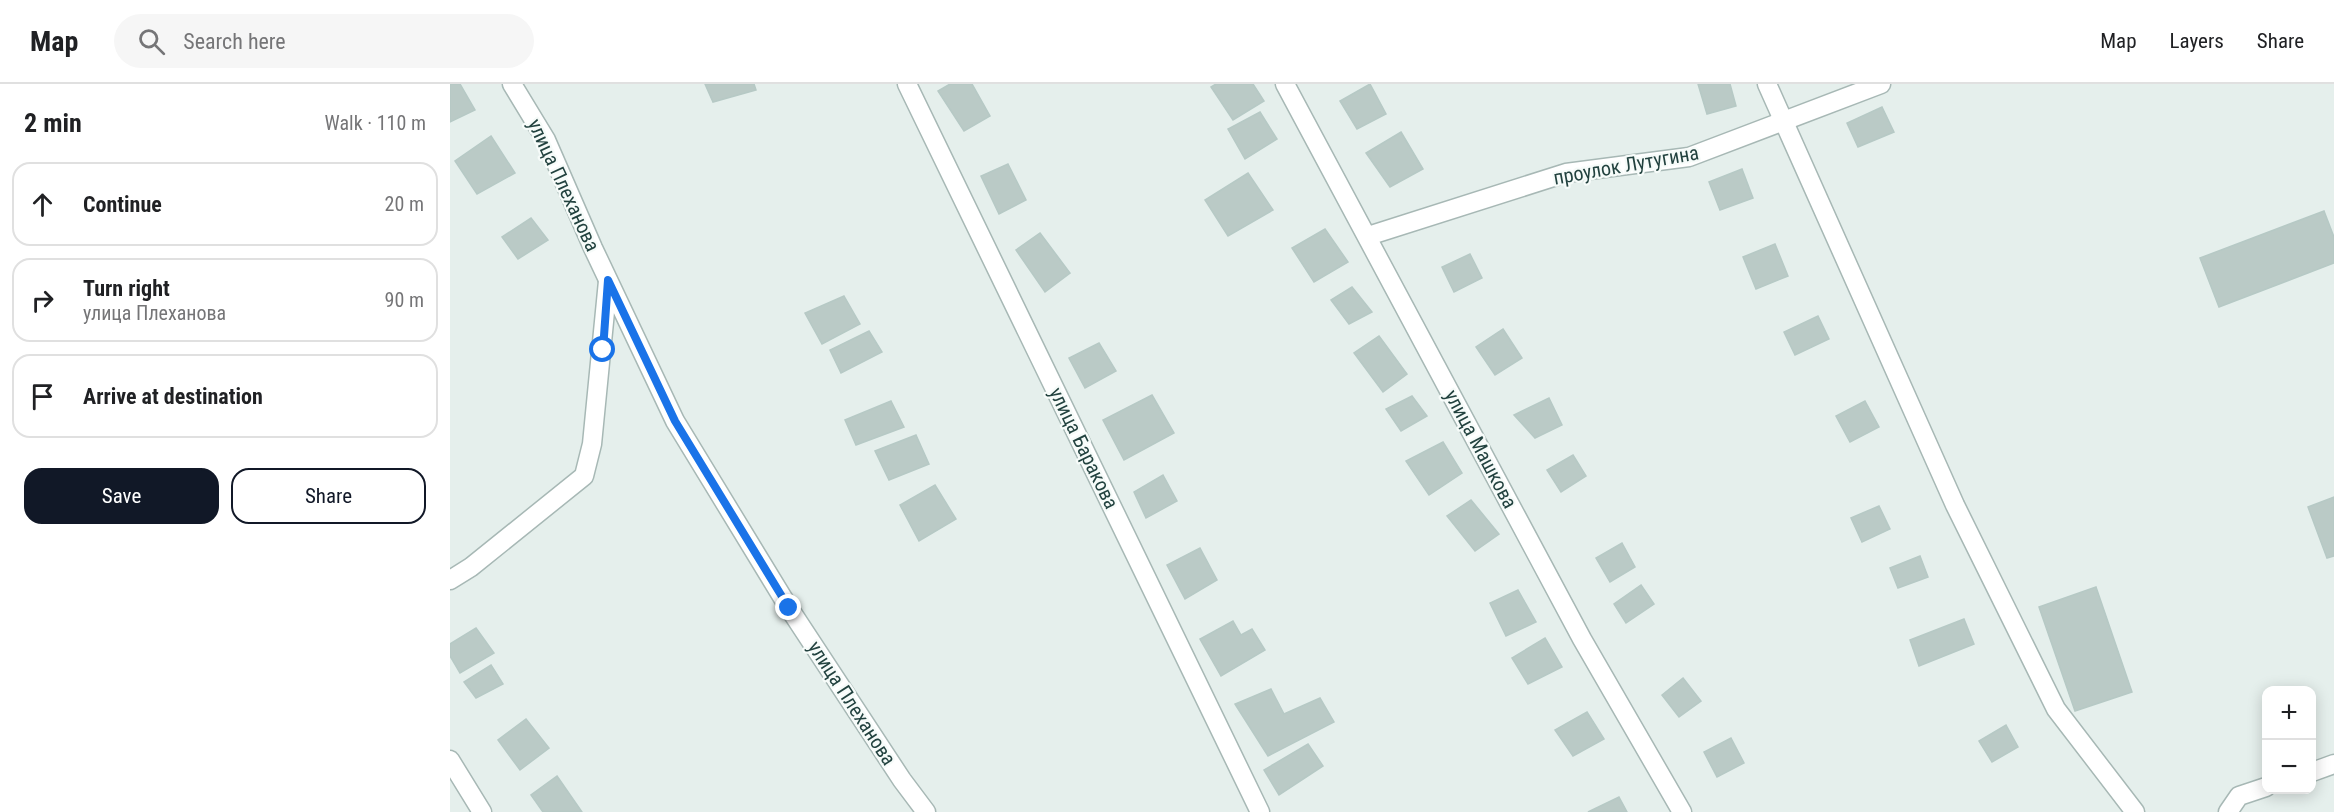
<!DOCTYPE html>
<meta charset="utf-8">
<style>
:root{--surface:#fff;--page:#f6f6f6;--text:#202124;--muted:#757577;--line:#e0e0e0;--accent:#111827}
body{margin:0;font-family:"Roboto Condensed",sans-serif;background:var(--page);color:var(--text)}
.controls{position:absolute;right:18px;bottom:18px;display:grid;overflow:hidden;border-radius:12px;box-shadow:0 3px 15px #0003}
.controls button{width:54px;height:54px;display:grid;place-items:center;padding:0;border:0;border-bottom:2px solid var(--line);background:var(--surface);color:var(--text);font:30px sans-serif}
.stop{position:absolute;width:18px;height:18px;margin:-14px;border:4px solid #1a73e8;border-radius:50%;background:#fff}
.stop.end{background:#1a73e8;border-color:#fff;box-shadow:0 2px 6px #0008}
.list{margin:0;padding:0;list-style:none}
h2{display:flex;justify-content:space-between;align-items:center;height:78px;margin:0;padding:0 24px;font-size:26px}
h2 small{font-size:20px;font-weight:400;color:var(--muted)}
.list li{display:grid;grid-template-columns:39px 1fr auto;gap:18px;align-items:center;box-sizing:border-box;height:84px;margin:0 12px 12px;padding:0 12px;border:2px solid var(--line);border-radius:18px}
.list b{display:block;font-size:22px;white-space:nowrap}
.list p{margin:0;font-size:20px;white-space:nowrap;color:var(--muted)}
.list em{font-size:20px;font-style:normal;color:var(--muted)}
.actions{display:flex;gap:12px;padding:18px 24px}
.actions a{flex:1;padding:14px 0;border:2px solid var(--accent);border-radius:18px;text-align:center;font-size:21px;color:var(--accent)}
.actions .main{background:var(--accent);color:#fff}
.icon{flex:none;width:33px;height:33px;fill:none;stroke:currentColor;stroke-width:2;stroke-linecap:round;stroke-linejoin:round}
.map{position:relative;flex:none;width:1884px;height:728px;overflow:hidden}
header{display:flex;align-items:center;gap:36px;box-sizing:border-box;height:84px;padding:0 30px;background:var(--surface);border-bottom:2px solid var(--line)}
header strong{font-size:28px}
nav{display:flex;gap:33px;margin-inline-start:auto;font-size:21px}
.search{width:420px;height:54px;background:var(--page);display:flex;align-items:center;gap:15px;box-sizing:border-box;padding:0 21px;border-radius:33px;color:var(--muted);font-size:22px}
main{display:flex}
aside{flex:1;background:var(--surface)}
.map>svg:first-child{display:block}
</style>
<header>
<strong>Map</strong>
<div class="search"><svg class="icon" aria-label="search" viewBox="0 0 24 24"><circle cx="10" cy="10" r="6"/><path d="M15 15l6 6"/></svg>Search here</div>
<nav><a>Map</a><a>Layers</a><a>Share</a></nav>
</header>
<main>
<aside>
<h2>2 min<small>Walk · 110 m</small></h2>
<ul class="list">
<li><svg class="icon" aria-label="ahead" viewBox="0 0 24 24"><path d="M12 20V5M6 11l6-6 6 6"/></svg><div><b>Continue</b></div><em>20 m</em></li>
<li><svg class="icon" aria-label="right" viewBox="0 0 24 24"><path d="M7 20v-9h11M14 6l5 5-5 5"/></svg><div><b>Turn right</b><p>улица Плеханова</p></div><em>90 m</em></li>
<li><svg class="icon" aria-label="arrive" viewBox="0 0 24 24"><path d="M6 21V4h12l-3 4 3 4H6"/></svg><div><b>Arrive at destination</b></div></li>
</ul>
<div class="actions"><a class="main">Save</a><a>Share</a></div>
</aside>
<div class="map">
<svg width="1884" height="728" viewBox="0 0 1884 728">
<rect width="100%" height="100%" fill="#e5efec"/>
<g fill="#bacac6" stroke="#b6c9c5" stroke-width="1.5">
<path d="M0 0H10L25 26 0 38Z"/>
<path d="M255 0H304L306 6 263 18Z"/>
<path d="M500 0H522L540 32 514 47 488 7Z"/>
<path d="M766 0H803L814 17 783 36 761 3Z"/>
<path d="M920 0 936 30 907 45 890 17Z"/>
<path d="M1248 0H1280L1286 22 1257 30Z"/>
<path d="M1432 23 1444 48 1408 63 1397 39Z"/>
<path d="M810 28 827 55 795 75 778 45Z"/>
<path d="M951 48 973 85 940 103 916 69Z"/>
<path d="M41 52 65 89 27 110 5 77Z"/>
<path d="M558 80 576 116 549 130 531 92Z"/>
<path d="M1292 85 1303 114 1270 126 1259 98Z"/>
<path d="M798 89 823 126 778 152 755 116Z"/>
<path d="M1874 127 1884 153V179L1769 223 1750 174Z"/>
<path d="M81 134 98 156 68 175 52 153Z"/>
<path d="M875 145 898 178 864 198 842 164Z"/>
<path d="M590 149 620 189 595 208 566 166Z"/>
<path d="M1325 160 1338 192 1306 205 1293 173Z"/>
<path d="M1020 170 1032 194 1004 208 992 183Z"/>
<path d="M902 203 922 228 899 240 881 216Z"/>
<path d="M394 212 410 240 372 260 355 229Z"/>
<path d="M1368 232 1379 255 1345 271 1334 248Z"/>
<path d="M1053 245 1072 274 1045 291 1026 263Z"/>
<path d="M419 247 432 268 391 289 380 266Z"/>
<path d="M929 252 957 290 933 308 904 269Z"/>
<path d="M649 259 666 287 635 304 619 274Z"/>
<path d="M702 311 724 349 674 376 653 336Z"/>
<path d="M962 312 977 332 951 347 936 325Z"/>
<path d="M1099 314 1112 341 1085 354 1064 331Z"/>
<path d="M441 317 454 343 406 361 395 336Z"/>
<path d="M1415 317 1429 343 1400 358 1386 332Z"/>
<path d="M466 351 479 380 439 396 425 367Z"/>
<path d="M993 358 1012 389 979 411 956 377Z"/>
<path d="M1123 371 1136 392 1111 408 1097 386Z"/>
<path d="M713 391 727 417 696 434 684 408Z"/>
<path d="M485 401 506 435 469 457 450 421Z"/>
<path d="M1884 413V472L1877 474 1858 423Z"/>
<path d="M1021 416 1049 450 1025 467 997 432Z"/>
<path d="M1429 422 1440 445 1412 458 1401 434Z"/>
<path d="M1172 459 1185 483 1160 498 1146 474Z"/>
<path d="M750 464 767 496 735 515 717 481Z"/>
<path d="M1470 472 1478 493 1448 504 1440 484Z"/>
<path d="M1191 501 1204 520 1176 539 1164 520Z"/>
<path d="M1646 503 1682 608 1625 627 1589 523Z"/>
<path d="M1068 506 1086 538 1056 552 1040 519Z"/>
<path d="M1514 535 1524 560 1469 582 1460 556Z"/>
<path d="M783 537 791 551 802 545 815 566 771 592 750 555Z"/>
<path d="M26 544 44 569 10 589 0 572V560Z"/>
<path d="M1095 554 1112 583 1078 600 1062 574Z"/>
<path d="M41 581 53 600 26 614 14 598Z"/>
<path d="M1233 594 1251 617 1229 633 1212 611Z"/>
<path d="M821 605 834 630 870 614 884 638 818 672 785 620Z"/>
<path d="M1137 628 1154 655 1123 672 1105 646Z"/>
<path d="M76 635 99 664 70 686 48 656Z"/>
<path d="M1556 641 1568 663 1542 678 1529 657Z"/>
<path d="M1281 654 1294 679 1267 693 1254 668Z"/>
<path d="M858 660 873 682 829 711 814 686Z"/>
<path d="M107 692 132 728H93L81 711Z"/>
<path d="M1169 713 1177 728H1138Z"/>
</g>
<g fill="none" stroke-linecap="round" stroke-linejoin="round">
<g stroke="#a7b8b5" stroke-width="21">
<g id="minor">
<path d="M62 0 96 56 143 164 225 337 339 524 452 696 476 728"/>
<path d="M457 0 810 728"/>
<path d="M835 0 1132 555 1232 728"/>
<path d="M1317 0 1505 421 1606 625 1685 728"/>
<path d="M918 152 1116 89 1239 73 1431 0"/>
<path d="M0 496 21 483 134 392 142 360 158 197"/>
<path d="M0 676 32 728"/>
<path d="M1862 688 1884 680"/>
<path d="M1778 728 1789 712 1816 703"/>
</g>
</g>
<use href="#minor" stroke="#fff" stroke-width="18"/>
</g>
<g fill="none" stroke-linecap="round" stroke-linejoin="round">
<path stroke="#1a73e8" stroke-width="8" d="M153 266 158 196 225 337 339 524"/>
</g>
<g text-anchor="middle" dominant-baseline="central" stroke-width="4.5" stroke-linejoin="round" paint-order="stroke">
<g font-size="20" fill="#22423f" stroke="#f6fbf9">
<text transform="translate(1176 81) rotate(-10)">проулок Лутугина</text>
<text transform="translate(114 101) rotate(65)">улица Плеханова</text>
<text transform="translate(634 364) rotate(64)">улица Баракова</text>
<text transform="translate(1031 365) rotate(62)">улица Машкова</text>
<text transform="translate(402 619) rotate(57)">улица Плеханова</text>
</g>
</g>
</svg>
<div class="controls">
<button>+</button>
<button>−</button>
</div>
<div class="stop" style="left:153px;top:266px"></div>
<div class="stop end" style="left:339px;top:524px"></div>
</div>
</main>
